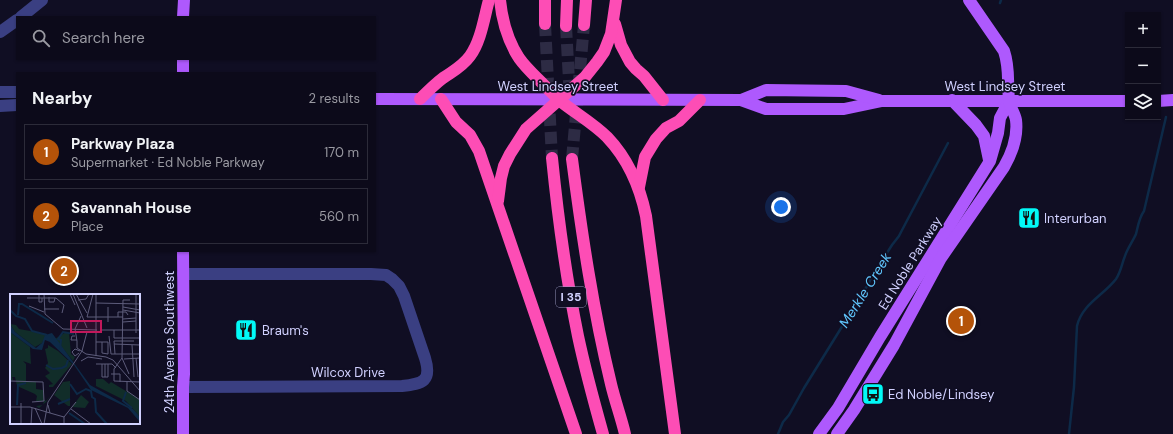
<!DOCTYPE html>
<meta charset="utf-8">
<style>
:root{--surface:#0c0a1a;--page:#151323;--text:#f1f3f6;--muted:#9a9aa2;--line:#2c2b39;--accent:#b45309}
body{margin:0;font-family:"DM Sans",sans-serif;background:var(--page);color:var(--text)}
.controls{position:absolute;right:12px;top:12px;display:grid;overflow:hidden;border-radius:0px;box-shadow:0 1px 3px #0004}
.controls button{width:36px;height:36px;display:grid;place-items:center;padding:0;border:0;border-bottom:1px solid var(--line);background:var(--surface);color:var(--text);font:20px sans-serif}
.you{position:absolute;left:781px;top:207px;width:14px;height:14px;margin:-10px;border:3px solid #fff;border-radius:50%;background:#1a73e8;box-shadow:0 0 0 6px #1a73e833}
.badge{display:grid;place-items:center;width:26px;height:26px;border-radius:50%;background:var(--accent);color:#fff;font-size:13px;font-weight:700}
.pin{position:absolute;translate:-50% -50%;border:2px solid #fff;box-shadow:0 1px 4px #0006}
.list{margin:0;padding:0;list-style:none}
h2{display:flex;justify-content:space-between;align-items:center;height:52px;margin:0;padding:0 16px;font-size:17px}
h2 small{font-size:13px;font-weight:400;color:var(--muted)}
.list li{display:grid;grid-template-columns:26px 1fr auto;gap:12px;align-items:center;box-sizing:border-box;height:56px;margin:0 8px 8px;padding:0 8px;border:1px solid var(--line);border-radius:0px}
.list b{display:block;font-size:15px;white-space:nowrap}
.list p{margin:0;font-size:13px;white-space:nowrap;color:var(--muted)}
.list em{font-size:13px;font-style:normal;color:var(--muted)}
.icon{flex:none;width:22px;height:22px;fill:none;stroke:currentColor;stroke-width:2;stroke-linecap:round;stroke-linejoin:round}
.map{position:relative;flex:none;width:1173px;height:434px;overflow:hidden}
.search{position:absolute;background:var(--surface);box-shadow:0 1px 3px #0004;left:16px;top:16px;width:360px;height:44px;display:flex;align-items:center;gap:10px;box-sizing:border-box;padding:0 14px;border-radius:0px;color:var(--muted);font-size:15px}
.panel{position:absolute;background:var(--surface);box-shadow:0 1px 3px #0004;left:16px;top:72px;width:360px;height:180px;border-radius:0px}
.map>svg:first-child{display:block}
</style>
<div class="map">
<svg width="1173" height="434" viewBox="0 0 1173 434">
<rect width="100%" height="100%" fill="#100e23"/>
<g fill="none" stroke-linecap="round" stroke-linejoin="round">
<g stroke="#0d2a48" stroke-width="2.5">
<path d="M1000 3 1001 0"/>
<path d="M778 434 783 422 789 415 804 388 869 283 871 278 892 245 899 236 901 232 948 143"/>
<path d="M1069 434 1074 387 1077 326C1082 304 1104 295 1116 279 1121 272 1122 263 1125 256 1127 249 1133 241 1136 234 1138 226 1139 218 1144 211L1166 117"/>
</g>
<g stroke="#2d2b44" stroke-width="12" stroke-dasharray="12 6" stroke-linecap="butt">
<path d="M545 24 552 158"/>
<path d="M566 26 570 99"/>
<path d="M572 159 584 25"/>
</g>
<g stroke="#3a3f82" stroke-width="12">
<path d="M21 17 42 0"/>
<path d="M0 32 17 20"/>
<path d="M0 92H17"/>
<path d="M0 106 17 105"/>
<path d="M183 387 402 386C423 384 432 381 425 358L404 296 399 286 392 279 386 275 371 274H183"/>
</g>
<g stroke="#ae59fd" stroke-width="12">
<path d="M183 17 184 0"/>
<path d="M183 59V73"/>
<path d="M375 99 741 100 766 109H844L882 101H1128"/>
<path d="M741 100 766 90 846 91 879 100"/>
<path d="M952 100 976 125 984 136 989 160"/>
<path d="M1158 101 1173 100"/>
<path d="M183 434V387L184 374 183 251"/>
<path d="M819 434 838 408 880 337 990 161 998 133 1000 118 1009 101"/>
<path d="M837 434 854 410 894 345 941 258 1004 167C1012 153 1018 136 1016 120 1015 113 1009 106 1009 99 1007 81 1010 69 1004 51L969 0"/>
</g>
<g stroke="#fd4db5" stroke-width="12">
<path d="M500 0C502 20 508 41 519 58 526 68 535 76 544 85 549 90 554 95 559 100 575 113 593 123 607 137 628 159 640 187 646 216L675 434"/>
<path d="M545 24V0"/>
<path d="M615 24 621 45 630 62 636 69 644 76 663 100"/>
<path d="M584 25 586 0"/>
<path d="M566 26 567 0"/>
<path d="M420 99C427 92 435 84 443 78 453 71 462 67 470 56 481 41 484 18 489 0"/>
<path d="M441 99 456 122 470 135 479 151 576 434"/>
<path d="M552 158C558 218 566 277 578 336 585 369 594 402 603 434"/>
<path d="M572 159C582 235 593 310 611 384 615 401 621 417 625 434"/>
<path d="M639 187 645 157 656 139 666 128 679 121 700 100"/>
<path d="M498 201 501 178 504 166 510 154 526 129 585 77 597 62 604 52 611 34 616 0"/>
</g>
</g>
<defs>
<g id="restaurant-square" transform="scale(1.15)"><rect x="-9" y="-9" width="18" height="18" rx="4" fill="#02f9f7" stroke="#100e23"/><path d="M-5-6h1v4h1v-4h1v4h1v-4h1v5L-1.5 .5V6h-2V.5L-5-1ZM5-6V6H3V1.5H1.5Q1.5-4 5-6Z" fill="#111"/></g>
<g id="bus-square" transform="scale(1.15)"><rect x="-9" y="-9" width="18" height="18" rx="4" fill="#02f9f7" stroke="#100e23"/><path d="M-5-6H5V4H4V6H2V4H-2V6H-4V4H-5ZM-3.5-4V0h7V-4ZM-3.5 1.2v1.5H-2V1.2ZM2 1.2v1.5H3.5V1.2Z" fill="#111"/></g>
</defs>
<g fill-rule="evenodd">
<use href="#restaurant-square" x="1029" y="218"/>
<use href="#restaurant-square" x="246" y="330"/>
<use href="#bus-square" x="873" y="394"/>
</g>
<g text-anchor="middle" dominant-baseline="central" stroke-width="3.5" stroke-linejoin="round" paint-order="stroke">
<rect fill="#100e23" stroke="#9796bd" stroke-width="1" x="556" y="287" width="30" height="20" rx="3"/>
<g font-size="12" font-weight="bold" fill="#d1d1ff">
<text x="571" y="297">I 35</text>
</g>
<g font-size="13" fill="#d1d1ff" stroke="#100e23">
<text x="558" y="86">West Lindsey Street</text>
<text x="1005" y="86">West Lindsey Street</text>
<text transform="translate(910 263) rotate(-58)">Ed Noble Parkway</text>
<text transform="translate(169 342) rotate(-90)">24th Avenue Southwest</text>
<text x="348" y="372">Wilcox Drive</text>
</g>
<g font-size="13" fill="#d1d1ff" stroke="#100e23" text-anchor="start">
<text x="1044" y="218">Interurban</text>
<text x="262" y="330">Braum's</text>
<text x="888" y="394">Ed Noble/Lindsey</text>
</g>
<g font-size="14" font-style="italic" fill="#60c6fe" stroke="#100e23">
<text transform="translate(865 290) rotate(-58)">Merkle Creek</text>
</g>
</g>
<g transform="translate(10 294)">
<rect width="130" height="130" fill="#100e23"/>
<path d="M0 30 6 31 9 35 37 40 32 49 25 53 5 38ZM0 38 20 53 21 70 13 67 16 70V87L26 88V95L33 96 34 106 36 107 41 101 36 108 29 114 26 112 33 111 34 107H26L27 102 25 100 7 92 5 83H2L3 86 0 87ZM56 38 59 39 61 60 65 63 63 67 45 45ZM38 51 48 57 62 70 43 93H39V91L43 90 35 82 40 79 35 74 38 69 35 55 38 54ZM86 85H93L99 90 101 88 129 105 130 123 116 107 86 92ZM60 87V112H58L44 101 53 88ZM71 101 79 108 75 114 62 113Z" fill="#112d29"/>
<path d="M0 30 5 38 26 54 32 49 35 41 42 39 80 91 123 115 129 122 130 128 118 114 81 96 64 71 40 48 35 46 32 56 23 55 0 38Z" fill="#0d2a48"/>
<path fill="none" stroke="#0d2a48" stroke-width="2" d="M0 16 6 22 15 25 22 37 37 41M8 21 9 10H12L43 29M50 55 51 46 48 45 53 38 64 40M36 71 43 75 52 74 56 72 58 66M60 90 67 100 76 95 81 97 82 103 85 105 86 118 97 130M116 98 113 107 122 114M48 110 60 105M7 111 8 91 16 89M59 119 75 130"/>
<path fill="none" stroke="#5d5c7b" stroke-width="1" d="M29 0V8H32V4M34 0 35 20 53 35 87 36M60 0 65 11M63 0 77 34M66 0 77 19M83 0 77 23H113M39 3V8H44L45 4M17 4H46L54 11 52 19M68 6 76 5 79 0M120 6H113L112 64 104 75V87L130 88M86 9 130 10M19 12 34 18M113 13 130 16M34 15H49M113 16 130 19M108 23V18H116L118 21M113 25 126 24M98 28V13M113 28 126 27M90 36H130M104 36V44H130M126 39V0M65 42H62L61 46H67M99 42 101 60H130M67 47 65 35 71 22M67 47V54L76 60 96 63 103 66 130 97M86 48H98V60L92 59V48M104 50 130 51M122 51 124 83M69 59 65 62 62 58 65 55 70 57M105 60 104 47H124M86 62V0M112 64 119 80M126 64 128 83M114 65 130 64M71 67 78 63 92 65M86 70H102L106 74M92 70V83H98V70M101 80H110V88M95 83V70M0 87 33 88 34 107 22 108M117 88V97L130 106M0 113H20L40 119 38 111M25 114 32 130M61 115 81 130M40 119 54 123V130M54 123 66 108M11 130V109M21 130 22 114M34 130 38 108 72 57 77 38"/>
<path fill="#c2185b" fill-opacity="0.15" stroke="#c2185b" stroke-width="2" d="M61 27H91V38H61Z"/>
<rect width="130" height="130" fill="none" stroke="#d1d1ff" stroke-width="2"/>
</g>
</svg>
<div class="controls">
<button>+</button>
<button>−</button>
<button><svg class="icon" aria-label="layers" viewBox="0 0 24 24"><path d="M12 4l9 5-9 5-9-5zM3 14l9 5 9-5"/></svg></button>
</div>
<div class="you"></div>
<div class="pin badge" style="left:961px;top:321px">1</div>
<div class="pin badge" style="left:64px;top:271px">2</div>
<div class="search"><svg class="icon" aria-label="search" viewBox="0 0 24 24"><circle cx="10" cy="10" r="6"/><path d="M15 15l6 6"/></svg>Search here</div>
<section class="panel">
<h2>Nearby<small>2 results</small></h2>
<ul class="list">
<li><span class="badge">1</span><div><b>Parkway Plaza</b><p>Supermarket · Ed Noble Parkway</p></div><em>170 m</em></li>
<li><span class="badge">2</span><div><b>Savannah House</b><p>Place</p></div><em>560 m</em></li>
</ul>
</section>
</div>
